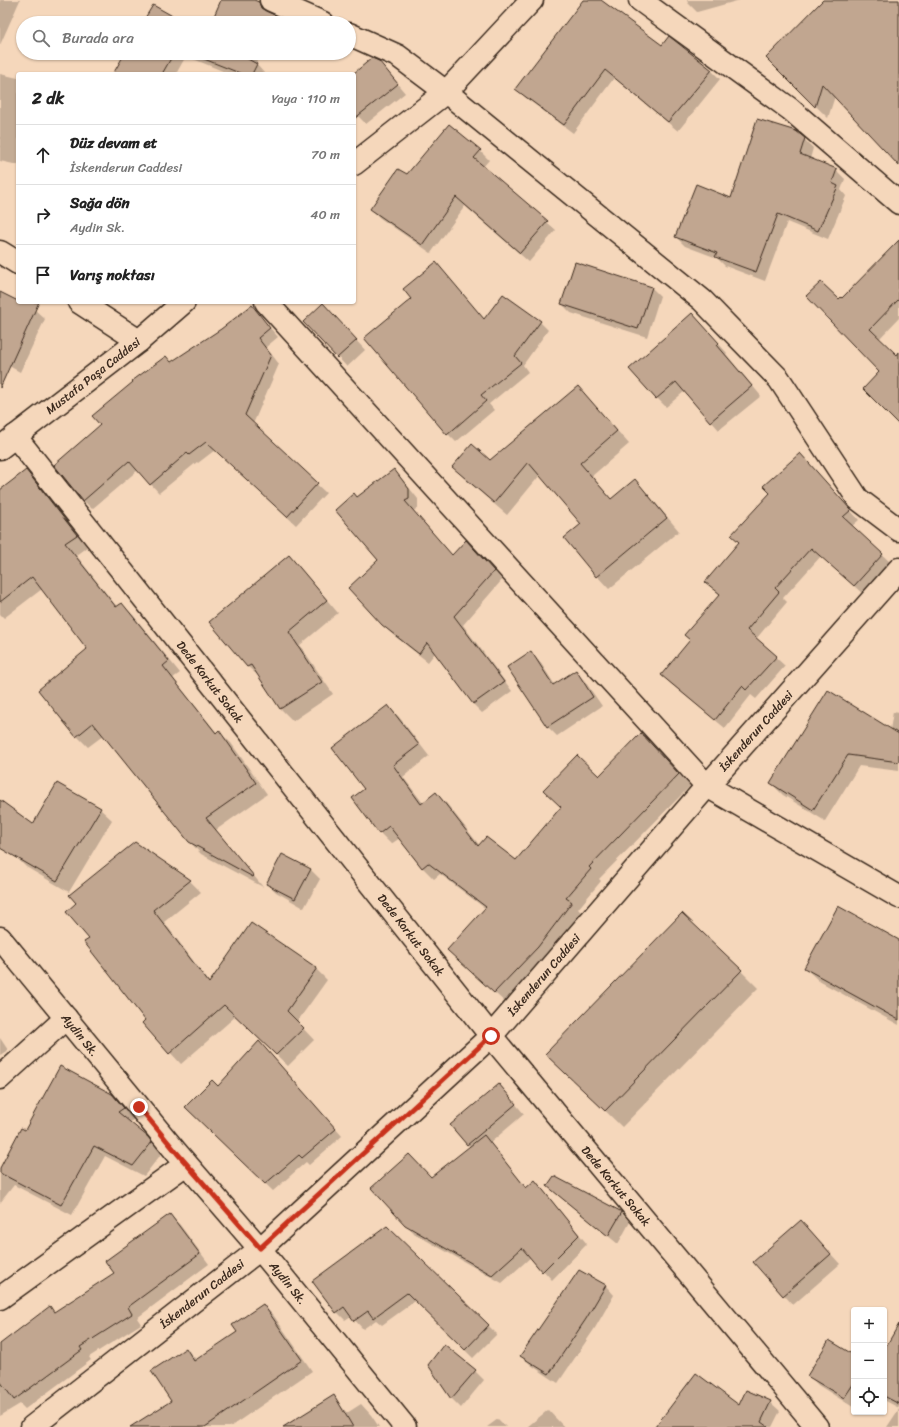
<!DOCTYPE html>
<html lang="tr">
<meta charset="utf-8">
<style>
:root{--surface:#fff;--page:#f2f2f2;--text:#222;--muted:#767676;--line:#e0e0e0}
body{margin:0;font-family:Sriracha,sans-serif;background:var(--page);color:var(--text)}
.controls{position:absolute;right:12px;bottom:12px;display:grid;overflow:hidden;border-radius:4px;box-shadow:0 1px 3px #0004}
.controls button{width:36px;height:36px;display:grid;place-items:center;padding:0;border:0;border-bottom:1px solid var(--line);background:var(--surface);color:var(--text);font:20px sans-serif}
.stop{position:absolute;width:12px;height:12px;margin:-9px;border:3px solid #c8321e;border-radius:50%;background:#fff}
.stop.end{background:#c8321e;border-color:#fff;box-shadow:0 1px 4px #0008}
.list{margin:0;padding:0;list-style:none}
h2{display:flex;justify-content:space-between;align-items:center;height:52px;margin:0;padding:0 16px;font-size:17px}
h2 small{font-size:13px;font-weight:400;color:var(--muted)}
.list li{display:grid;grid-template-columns:26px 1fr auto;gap:12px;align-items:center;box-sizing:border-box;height:60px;padding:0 16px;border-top:1px solid var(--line)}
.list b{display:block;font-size:15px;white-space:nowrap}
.list p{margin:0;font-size:13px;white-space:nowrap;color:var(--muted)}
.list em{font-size:13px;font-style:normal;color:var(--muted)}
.icon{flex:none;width:22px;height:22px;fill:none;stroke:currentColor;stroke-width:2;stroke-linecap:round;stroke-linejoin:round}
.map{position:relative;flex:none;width:899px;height:1427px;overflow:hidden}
.search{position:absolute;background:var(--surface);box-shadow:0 1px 3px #0004;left:16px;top:16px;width:340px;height:44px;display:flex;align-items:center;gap:10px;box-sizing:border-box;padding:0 14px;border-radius:22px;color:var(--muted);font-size:15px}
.panel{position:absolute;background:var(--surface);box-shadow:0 1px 3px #0004;left:16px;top:72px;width:340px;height:232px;border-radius:4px}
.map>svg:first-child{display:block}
</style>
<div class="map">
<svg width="899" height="1427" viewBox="0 0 899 1427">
<rect width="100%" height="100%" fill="#f5d7bb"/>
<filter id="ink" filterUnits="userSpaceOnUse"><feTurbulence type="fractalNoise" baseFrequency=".025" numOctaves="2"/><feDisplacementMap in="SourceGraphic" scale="8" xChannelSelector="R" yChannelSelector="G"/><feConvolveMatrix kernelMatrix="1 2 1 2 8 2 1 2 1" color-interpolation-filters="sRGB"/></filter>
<g filter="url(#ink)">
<g fill="#0003">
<path d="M0 0H20L0 45Z"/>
<path d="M222 0H252L258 3 268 12 282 23H212Z"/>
<path d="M584 0H599L662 47 711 70 720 79 678 131 614 78 573 133 526 98 517 89Z"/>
<path d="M687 0H740L697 12 688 3Z"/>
<path d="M824 0H834L899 65V164L835 96 828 118 767 58Z"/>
<path d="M126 53H260L256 64 265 74H230L186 56 176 74H118Z"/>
<path d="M379 62 405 93 366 124 356 114 354 115V74Z"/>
<path d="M0 74 18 78V165L0 161Z"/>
<path d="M804 139 813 148 810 159 836 170 845 179 841 190 846 196 828 239 787 222 765 281 725 266 717 258 685 246 676 237 732 200Z"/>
<path d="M480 151 489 160 483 167 556 230 529 262 465 206 431 253 380 218 371 209Z"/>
<path d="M899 242V318L879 339 899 358V424L881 372 839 300 842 299Z"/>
<path d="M436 263 484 320 540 322 548 330 523 365 528 372 489 404 494 410 456 442 448 434 413 299Z"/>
<path d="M651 287 660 296 647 337 571 313 562 304Z"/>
<path d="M0 293 35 310 45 319 20 372 9 366 0 378Z"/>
<path d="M251 306 278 337 266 347 279 364 253 424 326 493 296 525 215 450 198 463 197 462 159 493 138 470 92 509 83 500 171 363 222 330Z"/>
<path d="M332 314 365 350 347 367 305 322Z"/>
<path d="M701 324 727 353 726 354 761 396 719 430 685 391 666 407 657 398Z"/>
<path d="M577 387 590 400 629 444 592 476 612 500 635 481 647 493 679 531 609 589 597 576 582 524 540 475 507 515 466 480 454 467 490 461Z"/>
<path d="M809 464 859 520 852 526 892 564 863 594 821 556 783 598 787 602 756 639 785 666 756 699 751 695 725 728 671 684 662 675 691 640 720 595 707 582Z"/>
<path d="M394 471 403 480 418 499V508L413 511 452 556 475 550 502 580 463 625 512 691 482 713 473 704 435 653 428 662 392 634 383 625 379 560 358 498Z"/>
<path d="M26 472 38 483 87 547 76 555 117 607 122 604 133 615 180 673 173 678 217 733 219 732 231 743 267 794 216 830 263 887 201 854 190 842 104 735 88 747 77 736 89 649 42 589 4 618 0 614V491Z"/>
<path d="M289 557 301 569 338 613 300 645 333 694 293 721 281 709 261 678 248 667 211 623Z"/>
<path d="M531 653 540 662 555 685 575 671 584 680 602 706 557 736 548 727 508 667Z"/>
<path d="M388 706 399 717 429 756 403 777 423 803 436 793 447 804 480 846 517 861 599 778 652 746 690 786 599 879 601 881 578 909 583 914 506 1003 459 961 486 909 440 874 434 879 423 868 400 838 391 844 380 833 366 789Z"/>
<path d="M893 712 899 713V771L859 766 825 821 783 795 771 783 890 730Z"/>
<path d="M0 801 33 825 100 809 112 820 69 892 26 867 15 856 0 836Z"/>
<path d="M135 843 190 881 201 892 164 922 210 983 316 969 327 980 297 1022 314 1040 288 1066 236 1016 181 1064 143 1023 146 1021 90 939 78 903Z"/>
<path d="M282 855 311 870 320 879 304 908 276 892 267 883Z"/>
<path d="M899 942V1025L819 981 805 968Z"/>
<path d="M741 971 758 988 622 1127 564 1071Z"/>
<path d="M0 1038 8 1050 0 1055Z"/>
<path d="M266 1050 342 1136 309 1165 306 1162 273 1191 186 1107 218 1087Z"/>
<path d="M112 1095 134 1119 129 1123 147 1138 162 1153 144 1176 105 1156 72 1215 14 1185 0 1203V1170L25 1132Z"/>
<path d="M508 1095 524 1114 490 1143 527 1189 535 1182 544 1191 587 1244 552 1280 531 1257 502 1283 415 1234 406 1224 431 1178 471 1148 452 1125Z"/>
<path d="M558 1195 621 1213 630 1222 618 1244Z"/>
<path d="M170 1215 180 1225 209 1264 137 1318 141 1324 89 1357 91 1360 25 1409 20 1404 0 1416V1345L50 1308 55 1313 116 1273Z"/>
<path d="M801 1221 840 1264 793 1305 755 1262Z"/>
<path d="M387 1227 497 1334 473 1358 415 1301 382 1325 376 1320 363 1329 351 1316 345 1320 337 1312 314 1281Z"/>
<path d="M605 1285 614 1295 595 1328 558 1383 531 1365 522 1356Z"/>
<path d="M263 1305 274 1316 312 1371 230 1427H132L172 1401 186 1349 197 1360 238 1332Z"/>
<path d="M899 1338V1408L884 1400V1352Z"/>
<path d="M854 1357V1406L853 1407 818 1385 809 1376Z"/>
<path d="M429 1365 475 1371 484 1380 461 1408 452 1399Z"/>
<path d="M746 1391 770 1402 780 1411 772 1427H656L739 1407Z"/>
<path d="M333 1397 347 1413 361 1404 371 1415 379 1427H305Z"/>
<path d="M899 1409V1427H887Z"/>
<path d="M548 1410 564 1427H527Z"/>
<path d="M498 1419 506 1427H487Z"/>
</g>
<g fill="#c1a690" stroke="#3b2a1e">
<path d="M221 0H254L259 2 261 8 266 11 292 23H211Z"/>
<path d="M583 0H601L662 45 669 36 712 70 668 122 605 70 564 125 515 89Z"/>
<path d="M823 0H899V166L822 84 815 107 766 58Z"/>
<path d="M153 5 185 23H142Z"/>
<path d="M125 53H174L162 74H113Z"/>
<path d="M189 53H248L246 58 257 64 252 74H242Z"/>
<path d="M372 58 379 61 398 84 354 119V73Z"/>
<path d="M757 119 796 131 805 138 800 154 837 169 832 183 838 186 818 231 778 214 756 272 715 257 717 253 675 237 696 184 731 198Z"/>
<path d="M449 124 481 150 474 158 548 221 520 253 456 197 422 245 370 209 398 169 407 174Z"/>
<path d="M899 240V299L870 329 897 355 899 352V425L863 389 879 372 806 296 821 282 839 299 841 297 842 298Z"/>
<path d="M436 262 484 319 503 294 541 321 515 356 521 363 481 395 486 401 447 435 364 338 411 299 403 289Z"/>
<path d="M575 262 652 287 638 329 561 304Z"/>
<path d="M0 292 18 301V302H39L0 388Z"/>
<path d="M323 303 357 340 337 358 303 322Z"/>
<path d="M252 305 270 328 258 338 271 355 245 415 318 483 287 517 206 442 189 455 187 453 150 485 129 461 83 501 54 465 100 425 92 416 133 382 132 381 166 356 171 362 221 329Z"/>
<path d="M692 313 719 343 717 345 752 386 710 422 676 382 656 399 629 369Z"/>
<path d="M578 386 617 431 580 463 611 499 635 479 667 518 596 577 564 538 581 524 528 462 494 503 452 467 472 444 490 460Z"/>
<path d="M800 453 851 510 843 517 883 554 854 586 811 548 775 588 779 592 747 630 777 656 746 690 742 686 715 720 661 675 690 640 684 635 720 594 705 582 739 542 731 535 770 493 763 486Z"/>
<path d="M394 469 409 489V499L405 501 452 555 466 540 494 571 454 616 504 682 473 704 427 643 419 654 382 625 348 588 378 560 335 510 354 493 357 497Z"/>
<path d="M26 470 77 535 65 543 116 607 122 603 169 661 163 666 216 733 219 730 256 783 206 818 254 876 253 877 189 842 93 723 76 737 38 690 87 649 32 577 0 602V490Z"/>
<path d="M289 555 327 600 289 632 322 682 280 709 251 665 247 667 209 622Z"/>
<path d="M531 651 553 685 576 670 593 697 547 727 507 667Z"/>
<path d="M828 690 899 734V762L848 755 813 810 770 783Z"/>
<path d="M388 705 419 745 393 765 421 804 436 792 478 846 486 837 516 860 561 807 543 790 577 755 599 776 641 733 679 774 589 867 591 869 566 898 572 902 538 947 494 993 447 950 486 907 428 863 422 868 389 826 379 834 352 798 364 789 332 748Z"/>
<path d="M57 783 101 808 57 881 0 848V800L33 824Z"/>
<path d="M135 842 191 880 153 910 209 983 251 923 317 968 287 1011 304 1028 276 1055 224 1005 169 1054 142 1023 145 1020 84 942 89 939 66 912 76 903 69 895Z"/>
<path d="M282 854 311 869 295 899 266 884Z"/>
<path d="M838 906 899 940V1020L804 968Z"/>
<path d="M682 913 742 970 605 1111 545 1054Z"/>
<path d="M259 1041 336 1129 302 1158 299 1155 265 1184 185 1107 212 1080 218 1086Z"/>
<path d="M60 1066 112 1094 124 1108 118 1112 148 1137 152 1142 133 1166 94 1146 61 1205 0 1173V1168L21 1128 25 1130Z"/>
<path d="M499 1084 516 1104 467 1145 450 1125Z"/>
<path d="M484 1135 526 1188 535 1180 579 1235 542 1272 522 1248 492 1275 405 1225 371 1188 409 1154 431 1177Z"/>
<path d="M554 1176 622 1212 608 1236 547 1186Z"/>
<path d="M170 1214 200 1254 128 1307 132 1314 80 1347 82 1350 14 1400 0 1381V1344L50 1306 54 1312 114 1273 105 1261Z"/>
<path d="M801 1220 831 1254 783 1296 753 1262Z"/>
<path d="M387 1226 489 1325 465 1350 407 1293 373 1318 368 1311 354 1321 344 1307 336 1313 312 1281Z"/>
<path d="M579 1270 606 1285 586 1319 549 1374 520 1356Z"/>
<path d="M263 1304 302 1360 205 1427H130L171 1401 151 1371 186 1348 194 1361 237 1332 232 1325Z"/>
<path d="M899 1324V1404L884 1396V1350Z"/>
<path d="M829 1340 854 1355V1383L844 1398 807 1376Z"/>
<path d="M444 1344 476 1370 451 1399 428 1365Z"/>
<path d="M696 1373 739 1405 746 1390 771 1401 761 1422 768 1427H655Z"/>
<path d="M334 1395 353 1427H283Z"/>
</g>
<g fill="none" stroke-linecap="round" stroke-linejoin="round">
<g stroke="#3b2a1e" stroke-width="25">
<g id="street">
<path d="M271 0 323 23"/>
<path d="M640 0 790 109 899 203"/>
<path d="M349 34 398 56 446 92 702 300 779 379 858 499 899 530"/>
<path d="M0 252 18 263"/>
<path d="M79 302 139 341"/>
<path d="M266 302 707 786 899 897"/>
<path d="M15 436 491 1036 817 1427"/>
<path d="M0 938 177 1153 260 1249 405 1427"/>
<path d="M0 1078 66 1018"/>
<path d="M0 1298 186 1164"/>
<path d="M32 1427 260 1249 491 1036 707 786 899 569"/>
</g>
</g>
<g stroke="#3b2a1e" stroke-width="25">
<g id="secondary">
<path d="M354 164 446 92 532 0"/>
<path d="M0 448 139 341 184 302"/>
</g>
</g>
<use href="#street" stroke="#f5d7bb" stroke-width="22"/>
<use href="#secondary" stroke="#f5d7bb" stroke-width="22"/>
</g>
</g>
<g fill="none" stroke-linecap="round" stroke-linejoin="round" filter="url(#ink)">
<path stroke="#c8321e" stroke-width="5" d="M139 1107 177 1153 260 1248 491 1036"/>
</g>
<g text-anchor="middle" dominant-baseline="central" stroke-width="3.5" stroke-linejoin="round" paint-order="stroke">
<g font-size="12" fill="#3b2a1e" stroke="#f5d7bb">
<text transform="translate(93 376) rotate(-38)">Mustafa Paşa Caddesi</text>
<text transform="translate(210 682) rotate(52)">Dede Korkut Sokak</text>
<text transform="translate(756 731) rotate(-48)">İskenderun Caddesi</text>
<text transform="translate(411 935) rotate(52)">Dede Korkut Sokak</text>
<text transform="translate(544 975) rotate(-49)">İskenderun Caddesi</text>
<text transform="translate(80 1035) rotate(51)">Aydin Sk.</text>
<text transform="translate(616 1186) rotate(50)">Dede Korkut Sokak</text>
<text transform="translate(288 1283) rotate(51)">Aydin Sk.</text>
<text transform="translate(202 1294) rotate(-38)">İskenderun Caddesi</text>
</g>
</g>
</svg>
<div class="controls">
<button>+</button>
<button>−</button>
<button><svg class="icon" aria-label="locate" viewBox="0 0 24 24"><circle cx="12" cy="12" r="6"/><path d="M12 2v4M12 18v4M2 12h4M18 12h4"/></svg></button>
</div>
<div class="stop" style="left:491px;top:1036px"></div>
<div class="stop end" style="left:139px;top:1107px"></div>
<div class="search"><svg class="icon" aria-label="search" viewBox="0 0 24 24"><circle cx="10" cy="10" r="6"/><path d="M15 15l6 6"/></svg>Burada ara</div>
<section class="panel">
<h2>2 dk<small>Yaya · 110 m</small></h2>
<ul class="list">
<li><svg class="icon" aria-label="ahead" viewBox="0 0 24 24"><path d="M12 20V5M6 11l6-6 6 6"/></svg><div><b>Düz devam et</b><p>İskenderun Caddesi</p></div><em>70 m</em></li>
<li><svg class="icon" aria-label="right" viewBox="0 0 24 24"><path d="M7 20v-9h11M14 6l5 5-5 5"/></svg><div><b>Sağa dön</b><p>Aydin Sk.</p></div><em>40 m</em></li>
<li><svg class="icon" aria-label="arrive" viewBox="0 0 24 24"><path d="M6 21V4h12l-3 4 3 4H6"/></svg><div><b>Varış noktası</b></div></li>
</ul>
</section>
</div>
